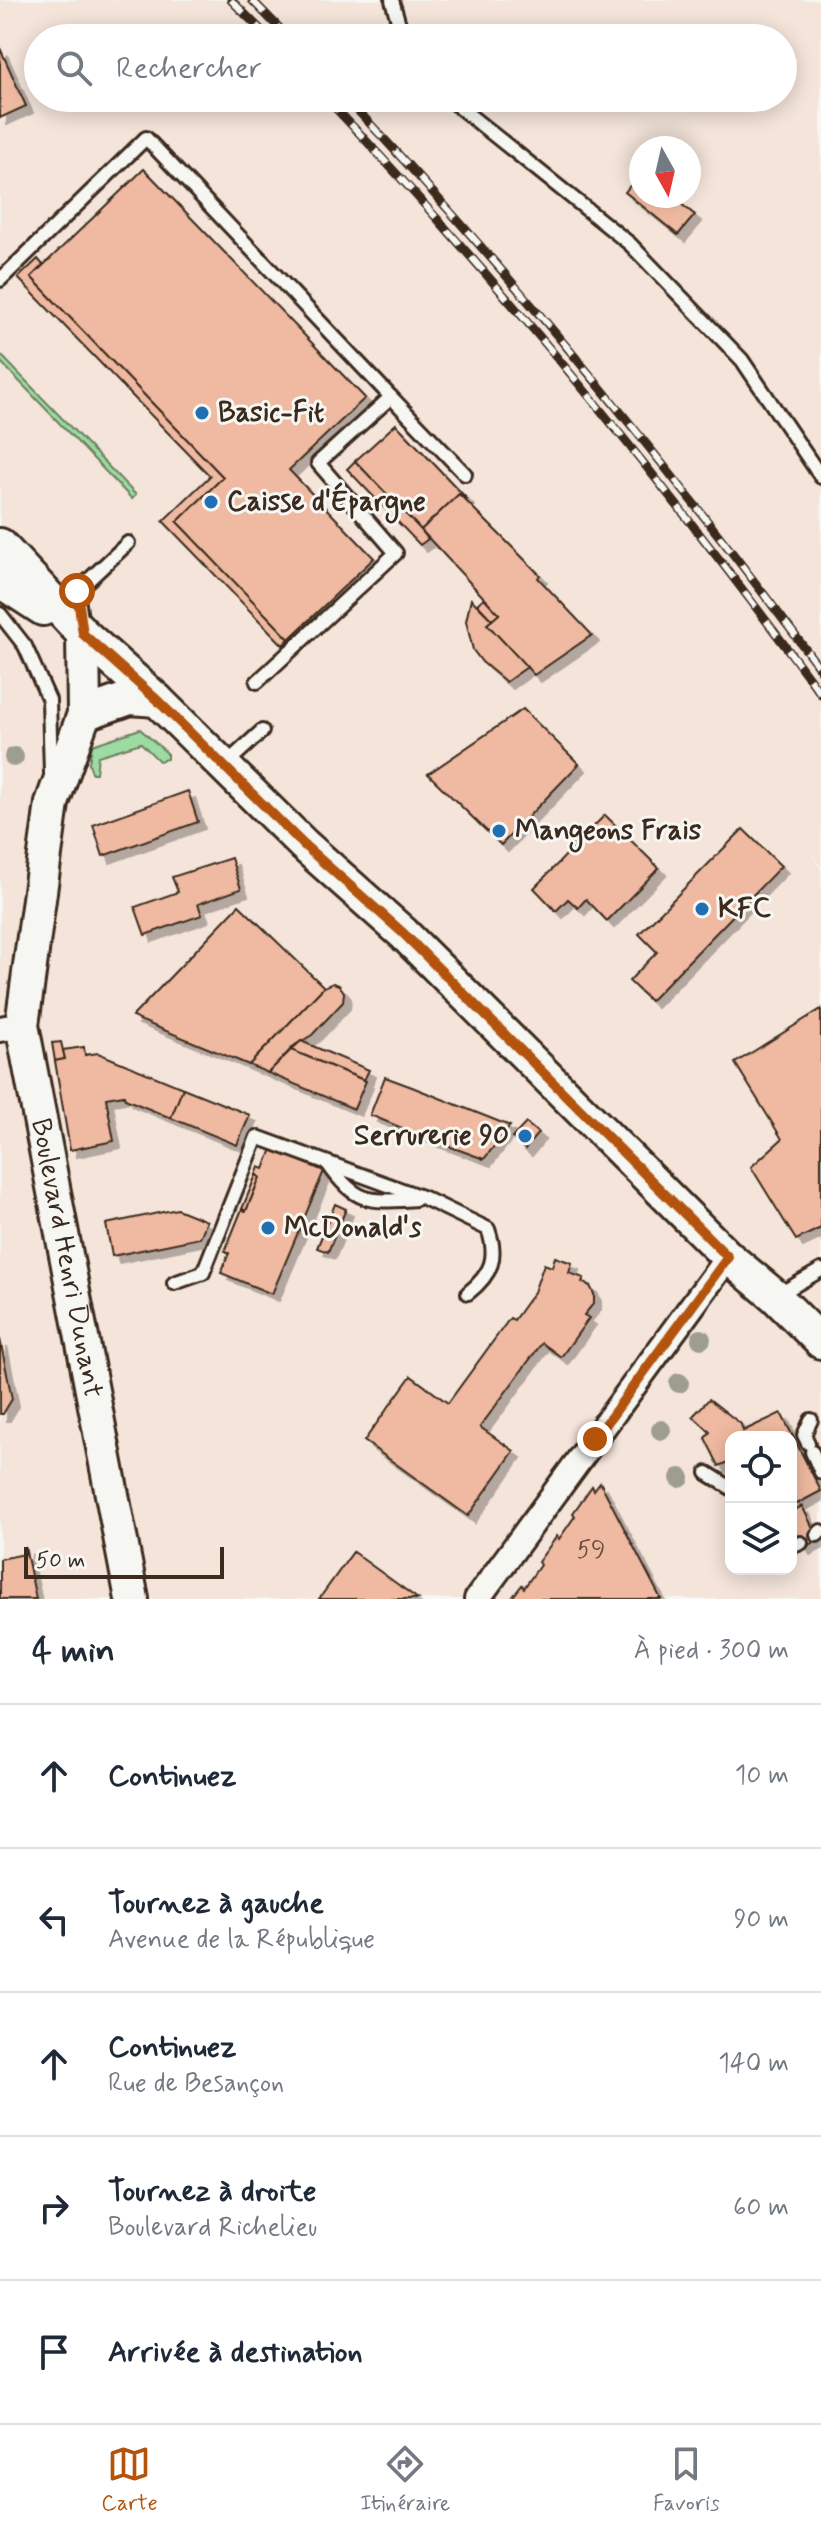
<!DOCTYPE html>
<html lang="fr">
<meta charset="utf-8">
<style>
:root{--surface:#fff;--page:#f6f6f7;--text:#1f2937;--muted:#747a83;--line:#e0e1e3;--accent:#b45309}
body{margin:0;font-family:Mynerve,sans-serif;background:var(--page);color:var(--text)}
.controls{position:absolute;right:24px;bottom:24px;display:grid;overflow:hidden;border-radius:16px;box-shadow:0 4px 20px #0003}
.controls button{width:72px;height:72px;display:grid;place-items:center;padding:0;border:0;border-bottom:2px solid var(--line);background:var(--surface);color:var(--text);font:40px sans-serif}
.compass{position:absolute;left:629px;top:136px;width:72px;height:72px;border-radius:50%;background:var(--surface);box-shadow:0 4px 20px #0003;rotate:172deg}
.scale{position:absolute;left:24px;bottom:20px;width:200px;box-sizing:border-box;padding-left:8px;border:4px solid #3b2a1e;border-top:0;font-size:22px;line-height:28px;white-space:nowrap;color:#3b2a1e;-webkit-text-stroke:6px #f6f6f2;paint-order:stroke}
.stop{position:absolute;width:24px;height:24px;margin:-18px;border:6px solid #b45309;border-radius:50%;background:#fff}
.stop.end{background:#b45309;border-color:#fff;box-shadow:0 2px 8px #0008}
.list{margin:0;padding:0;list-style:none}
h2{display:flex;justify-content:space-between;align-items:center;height:104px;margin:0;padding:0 32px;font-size:34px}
h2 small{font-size:26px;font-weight:400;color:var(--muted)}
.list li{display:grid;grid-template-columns:52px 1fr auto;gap:24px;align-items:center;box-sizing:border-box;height:144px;padding:0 32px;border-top:2px solid var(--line)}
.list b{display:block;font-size:30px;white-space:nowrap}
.list p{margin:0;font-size:26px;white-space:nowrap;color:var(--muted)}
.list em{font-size:26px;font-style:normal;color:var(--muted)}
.icon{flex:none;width:44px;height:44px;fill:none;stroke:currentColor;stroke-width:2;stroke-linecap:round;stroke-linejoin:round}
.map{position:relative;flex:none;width:821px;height:1599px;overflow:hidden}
.search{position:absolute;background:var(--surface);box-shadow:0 4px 20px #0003;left:24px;right:24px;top:24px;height:88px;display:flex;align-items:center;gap:20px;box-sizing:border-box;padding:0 28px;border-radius:44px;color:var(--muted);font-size:30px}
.sheet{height:824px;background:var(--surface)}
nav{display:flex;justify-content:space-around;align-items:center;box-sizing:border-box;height:112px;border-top:2px solid var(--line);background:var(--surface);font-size:22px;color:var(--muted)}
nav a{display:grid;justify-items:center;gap:4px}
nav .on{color:var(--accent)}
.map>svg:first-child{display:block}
</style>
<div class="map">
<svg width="821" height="1599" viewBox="0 0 821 1599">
<defs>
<filter id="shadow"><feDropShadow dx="7" dy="7" stdDeviation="0" flood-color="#0004"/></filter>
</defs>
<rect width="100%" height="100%" fill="#f6f6f2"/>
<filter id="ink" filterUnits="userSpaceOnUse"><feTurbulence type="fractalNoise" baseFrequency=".0125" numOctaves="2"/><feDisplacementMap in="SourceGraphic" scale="16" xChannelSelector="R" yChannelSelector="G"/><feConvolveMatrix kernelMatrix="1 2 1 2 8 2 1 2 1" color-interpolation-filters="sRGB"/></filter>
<g filter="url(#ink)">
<path fill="#f4e4da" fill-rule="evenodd" d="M0 0H821V867L812 854 821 870V1599H0ZM38 38H783V98H38ZM641 148H689V196H641ZM731 1437H791V1569H731Z"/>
<g fill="#9ddba3" stroke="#6c8260" stroke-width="2">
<path d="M0 354 136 495 132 499 0 361Z"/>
<path d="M140 729 167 753V759L159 761 141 743 98 756 96 773H92L89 763 92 745Z"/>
</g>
<g fill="#efbaa1" stroke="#3b2a1e" stroke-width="2" filter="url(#shadow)">
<path d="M0 48 26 106 0 118Z"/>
<path d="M144 169 365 398 289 470 374 558 289 639 177 522 223 477 31 277Z"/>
<path d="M641 172V196H671L695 215 678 235 625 192Z"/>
<path d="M38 259 43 265 31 277 223 477 177 522 289 639 283 645 163 521 210 476 18 278Z"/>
<path d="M396 424 468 500 459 494 421 530 355 461Z"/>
<path d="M355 461 421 530 428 539 420 545 347 469Z"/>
<path d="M459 494 540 575 538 578 592 635 534 675 487 624 499 614 421 530Z"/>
<path d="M484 598 499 614 492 620 477 604Z"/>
<path d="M471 599 492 620 487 624 527 667 506 682 482 662 473 650 466 621Z"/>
<path d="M523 709 579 764 501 845 428 774Z"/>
<path d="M188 791 198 822 103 856 93 825Z"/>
<path d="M605 815 659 868 607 921 586 899 578 908 568 899 556 911 534 888 575 846 567 837 576 827 585 835Z"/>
<path d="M743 829 781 866 650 1001 629 981 657 952 639 934Z"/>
<path d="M231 858 241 889 198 904 202 915 145 935 135 907 178 892 172 877Z"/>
<path d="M239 905 324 987 249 1065 132 1017Z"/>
<path d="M333 983 339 985 344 992 343 1002 312 1035 295 1045 268 1073 249 1065 324 987Z"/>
<path d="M821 1009V1228L796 1240 751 1167 782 1139 735 1063Z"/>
<path d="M301 1041 369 1070 364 1080 291 1050Z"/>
<path d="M61 1042 65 1059 55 1061 52 1043Z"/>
<path d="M84 1047 85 1055 98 1053 183 1088 171 1118 125 1099 124 1095 106 1098 114 1141 70 1150 55 1061 65 1059 63 1050Z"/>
<path d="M291 1050 366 1081 354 1109 268 1073Z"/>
<path d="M385 1077 412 1087 510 1126 484 1159 429 1139 370 1115Z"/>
<path d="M183 1088 250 1115 237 1145 171 1118Z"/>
<path d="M526 1123 538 1133 525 1149 512 1138Z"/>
<path d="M272 1149 324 1171 272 1294 221 1273 229 1253 225 1251 242 1209 246 1211 260 1177 256 1175 259 1167 264 1169Z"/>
<path d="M256 1175 260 1177 246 1211 242 1209Z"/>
<path d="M335 1204 346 1209 328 1252 317 1248Z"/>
<path d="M177 1209 207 1221 200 1238 112 1256 106 1224Z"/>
<path d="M555 1257 572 1263 569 1273 584 1278 582 1282 590 1286 594 1294V1303L584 1315 589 1318 561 1357 542 1343 480 1427 514 1451 468 1516 364 1441 411 1376 448 1403 510 1318 514 1320 534 1292 544 1264 552 1267Z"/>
<path d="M0 1339 12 1399 3 1414H0Z"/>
<path d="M709 1399 741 1424 743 1431 781 1413 821 1491 791 1507V1437H731V1461L719 1466 705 1438 710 1432 693 1416Z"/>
<path d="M600 1482 661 1599H511L522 1585 524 1588 540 1565 538 1562 557 1536 559 1539 575 1516 573 1513 592 1486 594 1490Z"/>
<path d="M802 1506 819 1540 803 1548 791 1524V1512Z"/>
<path d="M25 1547 36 1599H0V1559L25 1554Z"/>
<path d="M353 1552 418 1599H319Z"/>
</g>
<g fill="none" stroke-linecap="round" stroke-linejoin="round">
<g stroke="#3b2a1e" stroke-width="18">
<g id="service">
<path d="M392 0 403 38"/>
<path d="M448 98 630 244 742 360 821 477"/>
<path d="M0 280 146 138 391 397"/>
<path d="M0 614 25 646 49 700 51 773"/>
<path d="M81 619 77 591 128 543"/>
<path d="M257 682 396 553 318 463 391 397 465 474"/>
<path d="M226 764 262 731"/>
<path d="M328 1164C357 1205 370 1202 416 1199"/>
<path d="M174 1283 203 1273 257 1137 424 1198 488 1229C498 1257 492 1274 468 1293"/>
<path d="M778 1295 821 1270"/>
<path d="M808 1443 804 1435 811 1420"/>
<path d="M812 1452 821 1472"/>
<path d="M707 1473 731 1488"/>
<path d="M817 1535 821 1531"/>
<path d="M791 1547 801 1543"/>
</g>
</g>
<g stroke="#3b2a1e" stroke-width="30">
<g id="minor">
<path d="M0 1029 22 1025"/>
<path d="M477 1599 728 1257"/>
</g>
</g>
<g stroke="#3b2a1e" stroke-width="38">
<g id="secondary">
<path d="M0 545 83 634 157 700 304 845 403 933 728 1257 776 1297 821 1342"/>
<path d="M0 581 43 609"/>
<path id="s1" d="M83 634 84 714 52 803 22 1025 132 1599"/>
<path d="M84 714 130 698 157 700"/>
</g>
</g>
<use href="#service" stroke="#f6f6f2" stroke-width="12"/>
<use href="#minor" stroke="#f6f6f2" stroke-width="24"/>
<use href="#secondary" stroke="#f6f6f2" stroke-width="32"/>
<g stroke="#3b2a1e" stroke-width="9">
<g id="rail">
<path d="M231 0 269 38"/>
<path d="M252 0 289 38"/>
<path d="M326 98C504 285 668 487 821 694"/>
<path d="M346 98C516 278 673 471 821 670"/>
</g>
</g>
<use href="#rail" stroke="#f6f6f2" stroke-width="6" stroke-dasharray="18" stroke-linecap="butt"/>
</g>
<g fill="#9d9e90">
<circle cx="14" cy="757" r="10"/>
<circle cx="701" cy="1339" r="10"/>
<circle cx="679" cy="1383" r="10"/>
<circle cx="661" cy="1430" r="10"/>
<circle cx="680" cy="1478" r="10"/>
</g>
</g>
<g fill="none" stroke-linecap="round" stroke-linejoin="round" filter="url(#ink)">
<path stroke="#b45309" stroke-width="10" d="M77 591 83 634 157 700 304 845 403 933 728 1257 595 1439"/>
</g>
<g fill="#1f6fb2" stroke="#f6f6f2" stroke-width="3">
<circle cx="202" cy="413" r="8"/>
<circle cx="211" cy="502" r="8"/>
<circle cx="499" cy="831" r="8"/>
<circle cx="702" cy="909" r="8"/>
<circle cx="525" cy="1136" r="8"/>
<circle cx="268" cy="1228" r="8"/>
</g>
<g text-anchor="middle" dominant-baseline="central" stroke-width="6" stroke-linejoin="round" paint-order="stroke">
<g font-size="24" fill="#684e3f">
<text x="591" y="1550">59</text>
</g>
<g font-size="28" font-weight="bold" fill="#3b2a1e" stroke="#f6f6f2" text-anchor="start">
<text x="218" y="413">Basic-Fit</text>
<text x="227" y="502">Caisse d'Épargne</text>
<text x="515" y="831">Mangeons Frais</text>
<text x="718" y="909">KFC</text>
<text x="509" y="1136" text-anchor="end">Serrurerie 90</text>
<text x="284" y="1228">McDonald's</text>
</g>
<g font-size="28" fill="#3b2a1e" stroke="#f6f6f2">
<text stroke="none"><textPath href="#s1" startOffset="636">Boulevard Henri Dunant</textPath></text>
</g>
</g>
</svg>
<div class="controls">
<button><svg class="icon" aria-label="locate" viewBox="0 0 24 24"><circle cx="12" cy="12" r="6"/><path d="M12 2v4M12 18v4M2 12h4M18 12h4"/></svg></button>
<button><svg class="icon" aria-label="layers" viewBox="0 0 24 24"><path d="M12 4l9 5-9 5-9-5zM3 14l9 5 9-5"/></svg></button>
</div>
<svg class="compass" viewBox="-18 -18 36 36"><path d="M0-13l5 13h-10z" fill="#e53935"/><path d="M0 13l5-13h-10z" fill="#747a83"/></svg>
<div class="scale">50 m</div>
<div class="stop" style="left:77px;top:591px"></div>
<div class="stop end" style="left:595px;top:1439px"></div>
<div class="search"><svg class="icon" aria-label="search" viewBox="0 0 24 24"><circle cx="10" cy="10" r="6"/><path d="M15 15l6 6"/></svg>Rechercher</div>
</div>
<section class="sheet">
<h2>4 min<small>À pied · 300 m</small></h2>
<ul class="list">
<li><svg class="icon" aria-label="ahead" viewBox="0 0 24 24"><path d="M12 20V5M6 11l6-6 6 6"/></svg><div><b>Continuez</b></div><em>10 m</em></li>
<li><svg class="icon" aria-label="left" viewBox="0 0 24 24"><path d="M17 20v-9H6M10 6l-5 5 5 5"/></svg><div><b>Tournez à gauche</b><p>Avenue de la République</p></div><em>90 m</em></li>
<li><svg class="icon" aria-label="ahead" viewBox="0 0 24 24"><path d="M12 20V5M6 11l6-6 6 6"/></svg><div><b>Continuez</b><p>Rue de Besançon</p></div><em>140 m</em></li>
<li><svg class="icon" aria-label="right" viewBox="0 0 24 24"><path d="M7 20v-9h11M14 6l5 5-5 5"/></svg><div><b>Tournez à droite</b><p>Boulevard Richelieu</p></div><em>60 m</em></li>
<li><svg class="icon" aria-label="arrive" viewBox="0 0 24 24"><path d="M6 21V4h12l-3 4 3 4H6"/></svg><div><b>Arrivée à destination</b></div></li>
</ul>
</section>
<nav>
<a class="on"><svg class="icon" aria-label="map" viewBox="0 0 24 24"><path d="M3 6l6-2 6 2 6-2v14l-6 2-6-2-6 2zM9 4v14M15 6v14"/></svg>Carte</a>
<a><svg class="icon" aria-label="directions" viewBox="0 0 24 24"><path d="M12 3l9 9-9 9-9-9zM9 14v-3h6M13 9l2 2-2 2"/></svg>Itinéraire</a>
<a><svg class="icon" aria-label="saved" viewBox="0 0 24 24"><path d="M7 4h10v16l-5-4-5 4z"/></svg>Favoris</a>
</nav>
